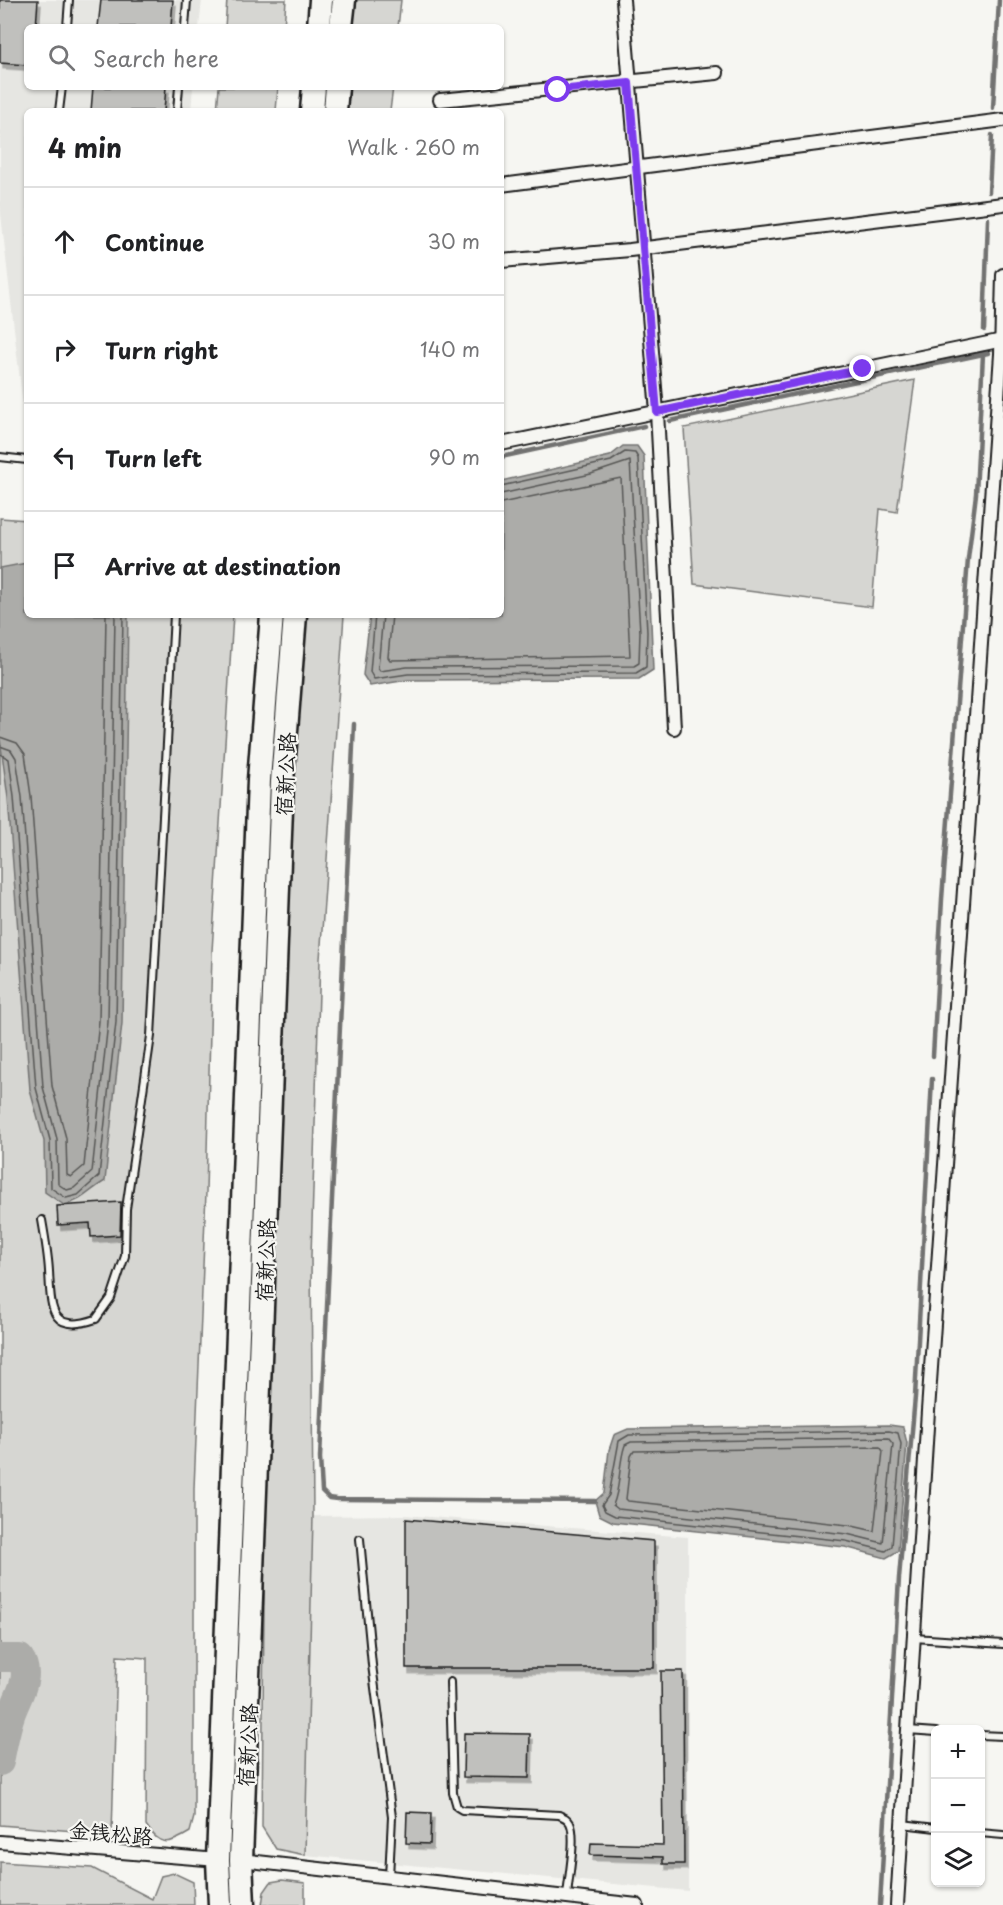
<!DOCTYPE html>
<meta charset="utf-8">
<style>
:root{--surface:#fff;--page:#f6f6f6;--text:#202124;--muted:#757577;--line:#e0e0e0}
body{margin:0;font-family:"Playpen Sans","LXGW WenKai TC",sans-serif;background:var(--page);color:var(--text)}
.controls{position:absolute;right:18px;bottom:18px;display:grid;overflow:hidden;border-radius:9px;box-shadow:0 2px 4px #0004}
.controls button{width:54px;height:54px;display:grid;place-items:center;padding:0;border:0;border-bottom:2px solid var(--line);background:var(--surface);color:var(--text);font:30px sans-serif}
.stop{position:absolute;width:18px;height:18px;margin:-14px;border:4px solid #7c3aed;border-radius:50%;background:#fff}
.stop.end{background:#7c3aed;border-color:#fff;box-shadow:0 2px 6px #0008}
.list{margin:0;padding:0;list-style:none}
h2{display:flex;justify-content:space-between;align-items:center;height:78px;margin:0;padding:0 24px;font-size:26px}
h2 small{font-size:20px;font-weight:400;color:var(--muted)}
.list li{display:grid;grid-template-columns:39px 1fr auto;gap:18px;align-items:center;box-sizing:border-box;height:108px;padding:0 24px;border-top:2px solid var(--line)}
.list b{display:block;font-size:22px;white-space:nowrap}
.list em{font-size:20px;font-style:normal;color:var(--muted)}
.icon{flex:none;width:33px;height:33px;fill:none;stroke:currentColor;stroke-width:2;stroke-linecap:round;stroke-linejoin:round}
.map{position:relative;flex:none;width:1003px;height:1905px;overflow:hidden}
.search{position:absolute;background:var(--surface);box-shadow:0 2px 4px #0004;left:24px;top:24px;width:480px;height:66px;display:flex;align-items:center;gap:15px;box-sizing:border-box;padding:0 21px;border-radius:9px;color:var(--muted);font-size:22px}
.panel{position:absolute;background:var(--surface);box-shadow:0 2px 4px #0004;left:24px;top:108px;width:480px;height:510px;border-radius:9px}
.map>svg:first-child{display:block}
</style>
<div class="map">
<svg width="1003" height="1905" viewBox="0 0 1003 1905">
<defs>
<filter id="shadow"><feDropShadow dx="3" dy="5.5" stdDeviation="0" flood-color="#0004"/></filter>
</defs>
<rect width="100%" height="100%" fill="#f6f6f2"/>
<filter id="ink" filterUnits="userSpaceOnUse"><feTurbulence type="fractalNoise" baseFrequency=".0167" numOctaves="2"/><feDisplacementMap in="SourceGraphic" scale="12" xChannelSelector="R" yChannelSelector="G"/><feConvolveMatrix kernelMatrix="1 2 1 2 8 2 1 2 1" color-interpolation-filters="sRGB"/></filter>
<g filter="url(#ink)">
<g fill="#e6e6e2">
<path d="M0 0H202L199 27H27V87H193L191 111H27V442L0 206Z"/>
<path d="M404 1515 688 1537V1891L305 1855 313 1516Z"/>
</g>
<g fill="#d6d6d2" stroke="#797977" stroke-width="1.5">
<path d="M227 0H286L284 27H225Z"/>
<path d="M354 0H401L398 27H352Z"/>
<path d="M219 87H278L276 111H217Z"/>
<path d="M348 87H393L390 111H346Z"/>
<path d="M915 380 897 512 880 509 872 607 694 584 684 428Z"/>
<path d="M0 518 27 520V615H233L212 951 206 1192 194 1488V1817L190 1832C169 1845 160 1847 146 1825L147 1658 117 1656 112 1834 0 1825Z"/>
<path d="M304 615H344L320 959 311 1256 313 1516 305 1855 276 1849 262 1827 265 1496 291 780Z"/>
<path d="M0 1862 92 1868 152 1899 161 1876 174 1873 193 1882 194 1905H0Z"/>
<path d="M282 1880 305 1883V1905H262L264 1892 271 1882Z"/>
</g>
<g fill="#acaca9" stroke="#727271" stroke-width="1.5">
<path d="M623 446H637L644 456 653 670 639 679 408 680 370 686 363 675 370 615H501V481L610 456Z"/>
<path d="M27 563V615H128L122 1023 107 1162 105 1181C88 1191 84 1200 64 1205L45 1192 44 1141 30 1090 8 798 0 739V568Z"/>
<path d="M889 1425 903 1427 907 1443 898 1551 886 1558 845 1547 613 1522 599 1515 595 1501 604 1493 609 1450 614 1435 628 1429Z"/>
</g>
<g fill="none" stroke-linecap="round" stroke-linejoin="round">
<g stroke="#565654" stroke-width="1.5">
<path d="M375 615 370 672 374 679 408 674 636 673 646 667 647 632 638 458 635 453 625 452 611 461 501 486"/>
<path d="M383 615 378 668 380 671 407 667 634 666 639 663 640 632 630 461 591 474 501 494"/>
<path d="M392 615 388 657 390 660 630 656 621 478 501 503"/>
<path d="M0 737 17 743 25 754 31 796 52 1086 66 1138 67 1175 71 1177 84 1166 99 1021 106 615"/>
<path d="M0 746 11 750 16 758 22 797 43 1087 57 1139 58 1184 67 1190 74 1188 92 1172 108 1022 115 615"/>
<path d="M0 754 9 759 14 797 36 1088 50 1140 51 1188 66 1198 78 1195 99 1176 116 1022 123 615"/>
<path d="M889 1431 898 1433 901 1444 892 1546 886 1551 846 1541 615 1516 605 1511 602 1505 609 1495 619 1441 629 1435Z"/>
<path d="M888 1438 893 1444 883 1543 847 1534 618 1509 613 1505C621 1487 618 1465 625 1445L631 1442Z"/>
<path d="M880 1447 883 1451 874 1531 848 1525 628 1501 626 1499 631 1456 634 1451Z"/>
</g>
<g stroke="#727271" stroke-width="4.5">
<path d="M993 108 999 0"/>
<path d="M989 192 992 135"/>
<path d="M984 330 988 219"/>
<path d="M670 421 988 353"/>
<path d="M501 457 644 426"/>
<path d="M354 724 320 1458 322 1491 329 1498 337 1499 595 1501"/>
<path d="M933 1056 942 899 968 559 976 494 983 354"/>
<path d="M880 1905 899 1578 915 1397 932 1079"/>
</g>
<path stroke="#acaca9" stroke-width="28" d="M0 1658H20C33 1677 17 1696 11 1715 6 1730 3 1746 0 1762"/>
</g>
<g fill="#c0c0bd" stroke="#1c1c1c" stroke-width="1.5" filter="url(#shadow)">
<path d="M0 0H38L36 27H27V65L0 63Z"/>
<path d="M101 0H173L171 27H98Z"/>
<path d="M93 87H166L164 111H91Z"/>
<path d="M121 1202 120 1235 91 1237 90 1223 58 1225 57 1206Z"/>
<path d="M406 1519 654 1541V1668H406Z"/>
<path d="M661 1671H683L684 1864H663V1857L590 1855 591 1843 663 1845Z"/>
<path d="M464 1733 530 1734 529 1778 463 1777Z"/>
<path d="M407 1812 431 1813 430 1844 406 1843Z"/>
</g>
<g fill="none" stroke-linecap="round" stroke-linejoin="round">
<g stroke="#1c1c1c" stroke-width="10">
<g id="lane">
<path d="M67 27 69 0"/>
<path d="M185 27 187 0"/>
<path d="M59 111 62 87"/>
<path d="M177 111 179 87"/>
<path d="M0 457 27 460"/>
<path d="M42 1220C45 1237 48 1254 49 1271 51 1307 49 1335 96 1319L111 1298 125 1256 126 1209 151 1036 174 615"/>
<path d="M360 1539 372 1665 392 1817 389 1877"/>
<path d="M914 1638 1003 1644"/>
<path d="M450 1682 453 1793 457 1807 462 1810 559 1815C564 1817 567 1818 570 1823 577 1837 568 1880 567 1897"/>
<path d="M908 1730 936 1732"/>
<path d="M980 1735 1003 1736"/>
<path d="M902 1824 936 1828"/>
<path d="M980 1833 1003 1835"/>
</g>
</g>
<g stroke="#1c1c1c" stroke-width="16">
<g id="street">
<path d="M623 0 657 412 674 728"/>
<path d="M440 100 717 73"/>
<path d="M501 185 1003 120"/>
<path d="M501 261 630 250 1003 204"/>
<path d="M501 444 1003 340"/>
<path d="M0 1842 218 1860"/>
<path d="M241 1860 637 1905"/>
<path d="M897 1905 928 1411 1001 354 1003 275"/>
</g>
</g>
<g stroke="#1c1c1c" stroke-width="27">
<g id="highway">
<path d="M319 27 321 0"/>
<path d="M341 27 344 0"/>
<path d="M312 111 314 87"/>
<path d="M335 111 337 87"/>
<path d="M220 1905 218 1860 259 780 272 615"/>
<path d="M243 1905 241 1860 282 782 295 615"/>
</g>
</g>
<use href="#lane" stroke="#f6f6f2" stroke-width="6"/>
<use href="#street" stroke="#f6f6f2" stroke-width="12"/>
<use href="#highway" stroke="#f6f6f2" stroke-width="22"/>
</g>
</g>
<g fill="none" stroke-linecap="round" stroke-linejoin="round" filter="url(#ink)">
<path stroke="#7c3aed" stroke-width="8" d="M558 90 629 83 657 412 863 369"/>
</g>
<g text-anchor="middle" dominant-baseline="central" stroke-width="4.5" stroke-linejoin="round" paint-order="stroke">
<g font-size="21" fill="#1c1c1c" stroke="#f6f6f2">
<text transform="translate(284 774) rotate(-87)">宿新公路</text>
<text transform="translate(264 1260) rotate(-88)">宿新公路</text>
<text transform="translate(246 1745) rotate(-87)">宿新公路</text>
<text transform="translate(111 1832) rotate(5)">金钱松路</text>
</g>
</g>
</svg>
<div class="controls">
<button>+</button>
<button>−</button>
<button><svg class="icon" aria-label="layers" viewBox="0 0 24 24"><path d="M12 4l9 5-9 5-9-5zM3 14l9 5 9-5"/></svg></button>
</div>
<div class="stop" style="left:558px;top:90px"></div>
<div class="stop end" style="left:863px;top:369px"></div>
<div class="search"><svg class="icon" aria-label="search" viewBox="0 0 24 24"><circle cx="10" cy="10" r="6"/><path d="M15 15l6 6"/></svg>Search here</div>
<section class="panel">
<h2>4 min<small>Walk · 260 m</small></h2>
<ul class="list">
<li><svg class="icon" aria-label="ahead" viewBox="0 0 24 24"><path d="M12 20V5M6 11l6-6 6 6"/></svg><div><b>Continue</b></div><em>30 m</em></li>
<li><svg class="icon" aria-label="right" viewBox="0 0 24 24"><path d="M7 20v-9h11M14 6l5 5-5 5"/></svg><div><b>Turn right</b></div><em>140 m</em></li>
<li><svg class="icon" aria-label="left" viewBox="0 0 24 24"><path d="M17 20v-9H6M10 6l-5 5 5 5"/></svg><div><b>Turn left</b></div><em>90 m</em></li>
<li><svg class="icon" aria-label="arrive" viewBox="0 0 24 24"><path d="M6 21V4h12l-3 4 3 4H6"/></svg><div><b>Arrive at destination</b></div></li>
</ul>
</section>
</div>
